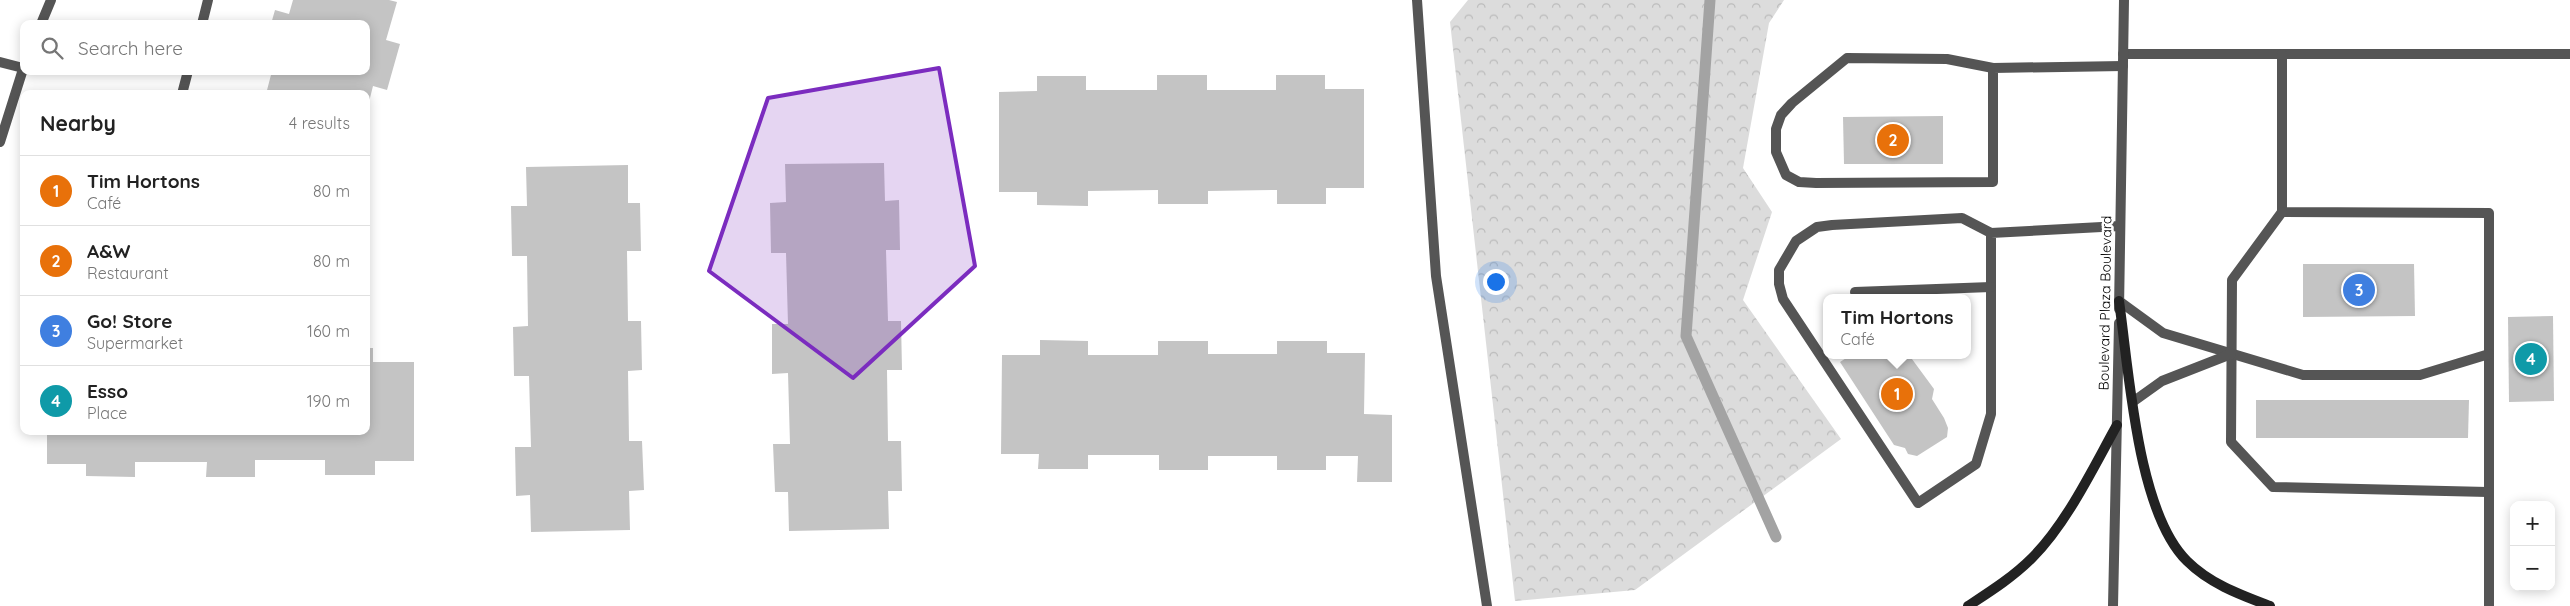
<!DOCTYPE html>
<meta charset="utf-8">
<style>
:root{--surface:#fff;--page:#f6f6f6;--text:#222;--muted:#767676;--line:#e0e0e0;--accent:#db2777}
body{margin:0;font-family:Quicksand,sans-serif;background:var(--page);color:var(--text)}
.controls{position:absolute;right:15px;bottom:15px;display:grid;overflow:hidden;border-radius:10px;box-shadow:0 2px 12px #0003}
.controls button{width:45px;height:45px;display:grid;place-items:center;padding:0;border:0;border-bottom:1px solid var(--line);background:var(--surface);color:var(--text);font:25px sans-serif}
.you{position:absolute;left:1495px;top:281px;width:18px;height:18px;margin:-12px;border:4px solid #fff;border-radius:50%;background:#1a73e8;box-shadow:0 0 0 8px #1a73e833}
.badge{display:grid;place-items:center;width:32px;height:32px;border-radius:50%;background:var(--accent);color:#fff;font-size:16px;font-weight:700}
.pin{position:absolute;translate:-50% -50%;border:2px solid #fff;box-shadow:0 1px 5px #0006}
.popup{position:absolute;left:1823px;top:294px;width:148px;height:65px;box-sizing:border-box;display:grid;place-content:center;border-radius:10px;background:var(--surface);filter:drop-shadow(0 1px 4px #0005);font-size:16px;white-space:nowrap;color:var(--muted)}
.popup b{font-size:19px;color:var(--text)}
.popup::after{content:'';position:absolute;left:50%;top:100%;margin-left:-10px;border:10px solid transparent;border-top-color:var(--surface)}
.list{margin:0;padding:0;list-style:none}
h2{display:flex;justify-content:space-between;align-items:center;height:65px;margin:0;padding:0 20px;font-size:21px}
h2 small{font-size:16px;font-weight:400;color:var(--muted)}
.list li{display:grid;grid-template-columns:32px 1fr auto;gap:15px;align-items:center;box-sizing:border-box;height:70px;padding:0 20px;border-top:1px solid var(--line)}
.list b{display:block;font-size:19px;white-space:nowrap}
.list p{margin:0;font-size:16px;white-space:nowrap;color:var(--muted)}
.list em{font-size:16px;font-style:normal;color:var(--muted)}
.icon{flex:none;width:28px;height:28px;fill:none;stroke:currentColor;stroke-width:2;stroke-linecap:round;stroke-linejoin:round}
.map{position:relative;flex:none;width:2570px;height:606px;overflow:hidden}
.search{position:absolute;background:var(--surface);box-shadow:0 2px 12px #0003;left:20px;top:20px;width:350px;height:55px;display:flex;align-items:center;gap:12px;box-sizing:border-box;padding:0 18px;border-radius:10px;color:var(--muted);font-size:19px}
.panel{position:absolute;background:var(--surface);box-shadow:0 2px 12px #0003;left:20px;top:90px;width:350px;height:345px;border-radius:10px}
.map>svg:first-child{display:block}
</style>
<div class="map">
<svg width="2570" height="606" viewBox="0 0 2570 606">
<defs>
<pattern id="forest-crowns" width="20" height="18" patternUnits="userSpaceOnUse" patternTransform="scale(1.25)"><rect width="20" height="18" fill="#dcdcdc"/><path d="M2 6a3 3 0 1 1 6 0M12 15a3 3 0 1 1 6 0" fill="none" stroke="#bbb"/></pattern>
</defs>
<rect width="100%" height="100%" fill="#fff"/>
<path fill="url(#forest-crowns)" d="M1468 0H1784L1769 23 1743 168 1772 212 1743 300 1841 439 1635 590 1515 601 1450 22Z"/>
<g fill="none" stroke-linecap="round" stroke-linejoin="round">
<path stroke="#a3a3a3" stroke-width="11" d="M1710 0 1686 336 1776 537"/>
</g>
<g fill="#c4c4c4">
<path d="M293 0H389L397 2 386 40 400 44 387 90 373 86 367 110 366 94H266L272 71H366V24H271L275 10 289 14Z"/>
<path d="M1157 75H1207V90H1276V75H1325V89H1364V188H1326V204H1277V190L1208 191V204H1158V190L1088 191V206L1037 205V192H999V92L1037 91V76H1086V90H1157Z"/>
<path d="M1943 116V164H1844L1843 117Z"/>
<path d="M884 163 885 201 899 200 900 250H886L888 321H901L902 370H887L888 441H901L902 491H888L889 529 789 531 788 492H775L773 444H790L788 373 772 374V324H788L786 253H771L770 203 786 202 785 164Z"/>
<path d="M628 165V203H640L641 251H627L628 321H641L642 370 628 371 629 441H642L644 490 629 491 630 530 531 532 530 495 516 496 515 447H531L529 376H514L513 327 528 326 527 256H512L511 206H527L526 167Z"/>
<path d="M2303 264H2414L2415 316 2303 317Z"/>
<path d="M2553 316 2554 401 2509 402 2508 317Z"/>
<path d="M1040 340 1088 341V355H1158V341H1208V354H1277V341H1327V353H1365L1364 414 1392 415V482H1357L1358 456H1326V470H1277V456H1208V470H1159V455H1088V469H1038L1039 454H1001L1002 355H1040Z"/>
<path d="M366 348H373V362H414V461H375V475H325V460H255V477H206L207 462H135V477L86 476V464H47V431H366Z"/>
<path d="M1851 355H1909L1934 389 1932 399 1944 418 1948 428 1947 437 1917 456 1908 454 1905 448 1894 445 1840 362Z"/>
<path d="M2256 400H2469L2468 438H2256Z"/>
</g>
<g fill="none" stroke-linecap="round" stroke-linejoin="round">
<g stroke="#555" stroke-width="10">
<path d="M202 24 208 0"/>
<path d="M2123 54H2570"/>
<path d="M2282 54V212L2489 213V606"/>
<path d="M0 62 23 68"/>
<path d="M1993 68V182L1816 183 1799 182 1786 175 1776 152V129L1781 115 1792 103 1847 58 1947 59 1993 68 2123 66"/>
<path d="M182 94 188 71"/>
<path d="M2282 212 2232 280 2231 442 2273 487 2488 492"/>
<path d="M1991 233V414L1976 464 1918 503 1783 299 1779 284V270L1796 241 1817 227 1832 225 1962 218 1991 233 2120 226"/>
<path d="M1855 292 1991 287"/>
<path d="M2119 301 2163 333 2303 375H2420L2489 354"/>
<path d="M2134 401 2162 381 2231 354"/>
</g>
<g stroke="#555" stroke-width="10">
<path d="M1417 0 1436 276 1487 606"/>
<path d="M41 24 51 0"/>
<path d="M0 142 24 66"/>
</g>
<g stroke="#555" stroke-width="10">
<path d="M2119 309 2124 0"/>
<path d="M2113 606 2119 323"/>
</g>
<g stroke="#222" stroke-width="10">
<path d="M2119 301C2129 370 2137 512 2187 561 2210 584 2241 595 2270 606"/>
<path d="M1968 606C1991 591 2013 577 2032 558 2067 523 2093 468 2117 425"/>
</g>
</g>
<path fill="#7b2cbf" fill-opacity="0.2" stroke="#7b2cbf" stroke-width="4" stroke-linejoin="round" d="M939 68 975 266 853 378 709 271 768 98Z"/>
<g text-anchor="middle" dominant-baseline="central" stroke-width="5" stroke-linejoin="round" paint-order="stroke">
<g font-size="14" fill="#000" stroke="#fff">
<text transform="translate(2105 303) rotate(-89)">Boulevard Plaza Boulevard</text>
</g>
</g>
</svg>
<div class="controls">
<button>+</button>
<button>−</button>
</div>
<div class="you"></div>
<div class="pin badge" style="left:1897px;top:394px;background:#e8710a">1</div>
<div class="popup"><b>Tim Hortons</b>Café</div>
<div class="pin badge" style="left:1893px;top:140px;background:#e8710a">2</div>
<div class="pin badge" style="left:2359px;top:290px;background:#3f7fe0">3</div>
<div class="pin badge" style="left:2531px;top:359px;background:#0f9aa8">4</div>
<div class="search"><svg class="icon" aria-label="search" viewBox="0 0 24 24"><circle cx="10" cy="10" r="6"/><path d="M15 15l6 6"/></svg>Search here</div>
<section class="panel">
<h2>Nearby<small>4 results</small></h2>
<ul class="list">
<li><span class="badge" style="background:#e8710a">1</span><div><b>Tim Hortons</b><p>Café</p></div><em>80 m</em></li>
<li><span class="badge" style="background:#e8710a">2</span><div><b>A&amp;W</b><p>Restaurant</p></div><em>80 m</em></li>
<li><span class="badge" style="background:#3f7fe0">3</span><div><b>Go! Store</b><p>Supermarket</p></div><em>160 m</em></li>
<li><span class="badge" style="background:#0f9aa8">4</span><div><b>Esso</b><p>Place</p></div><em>190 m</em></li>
</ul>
</section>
</div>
